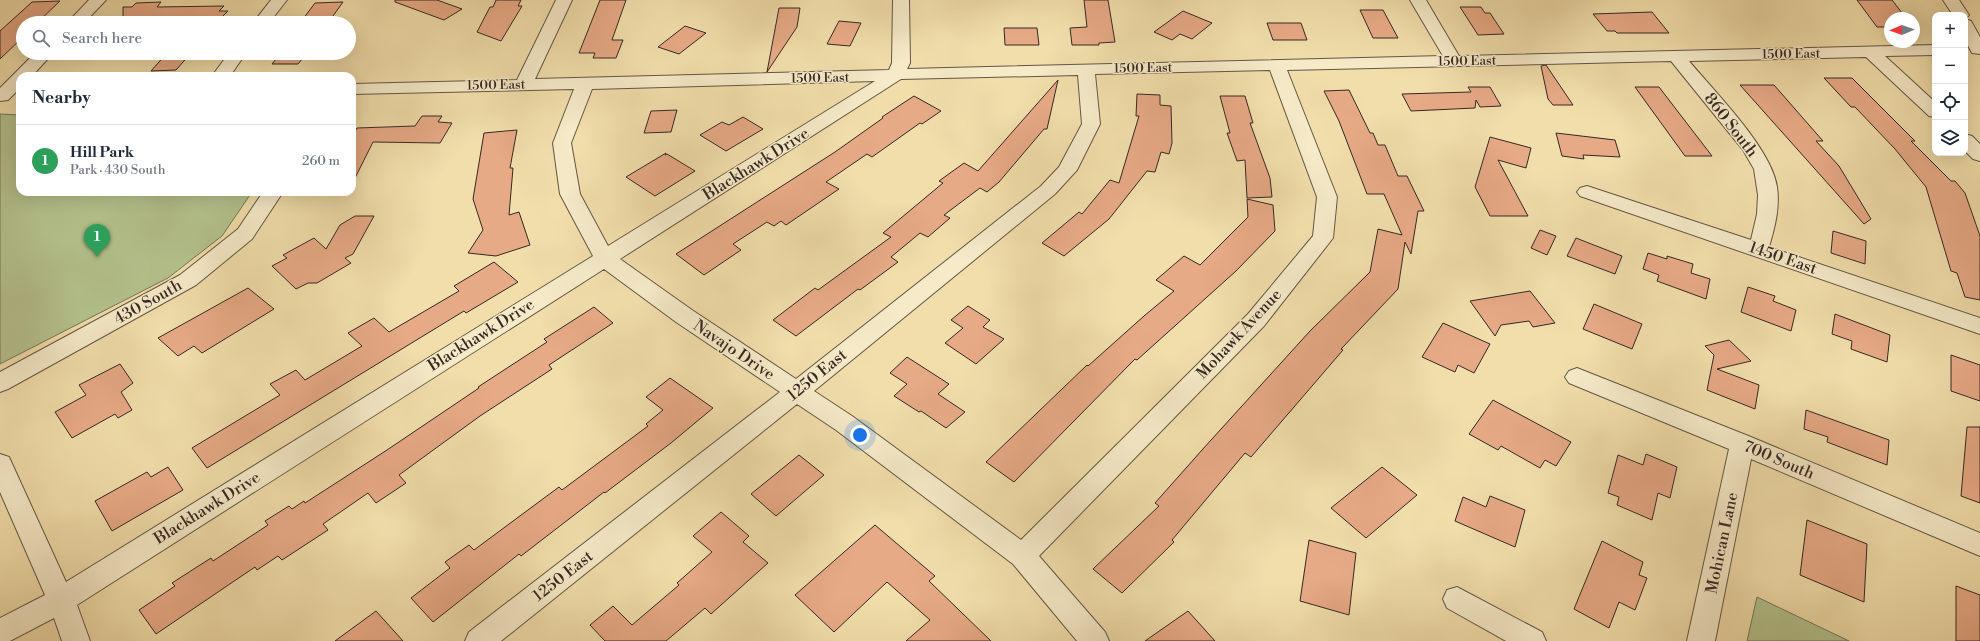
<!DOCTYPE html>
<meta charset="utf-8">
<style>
:root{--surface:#fff;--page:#f2f2f3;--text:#1f2937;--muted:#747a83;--line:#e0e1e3;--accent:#8f2418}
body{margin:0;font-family:"Libre Bodoni",serif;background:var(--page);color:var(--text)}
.controls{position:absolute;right:12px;top:12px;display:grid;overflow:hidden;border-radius:8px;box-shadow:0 4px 16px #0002}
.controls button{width:36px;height:36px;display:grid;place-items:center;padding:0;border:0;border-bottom:1px solid var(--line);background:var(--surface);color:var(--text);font:20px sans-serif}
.compass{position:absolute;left:1884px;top:12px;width:36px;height:36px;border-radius:50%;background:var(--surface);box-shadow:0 4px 16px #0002;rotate:268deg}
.you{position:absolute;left:860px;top:435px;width:14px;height:14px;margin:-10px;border:3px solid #fff;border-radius:50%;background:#1a73e8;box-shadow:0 0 0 6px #1a73e833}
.badge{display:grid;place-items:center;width:26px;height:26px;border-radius:50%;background:var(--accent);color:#fff;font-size:13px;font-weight:700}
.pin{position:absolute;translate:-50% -33px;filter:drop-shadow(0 1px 2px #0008)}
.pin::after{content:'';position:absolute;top:21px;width:14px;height:12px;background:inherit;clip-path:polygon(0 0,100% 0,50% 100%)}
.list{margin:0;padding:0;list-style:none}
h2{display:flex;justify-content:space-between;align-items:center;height:52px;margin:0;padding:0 16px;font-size:17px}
h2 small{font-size:13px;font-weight:400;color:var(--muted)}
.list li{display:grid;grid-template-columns:26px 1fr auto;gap:12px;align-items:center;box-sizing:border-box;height:72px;padding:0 16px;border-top:1px solid var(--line)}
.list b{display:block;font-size:15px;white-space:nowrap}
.list p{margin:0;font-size:13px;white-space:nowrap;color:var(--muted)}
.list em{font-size:13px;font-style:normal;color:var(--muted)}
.icon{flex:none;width:22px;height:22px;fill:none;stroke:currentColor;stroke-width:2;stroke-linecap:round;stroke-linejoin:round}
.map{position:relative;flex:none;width:1980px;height:641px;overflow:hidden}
.search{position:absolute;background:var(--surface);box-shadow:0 4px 16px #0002;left:16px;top:16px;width:340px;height:44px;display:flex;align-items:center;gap:10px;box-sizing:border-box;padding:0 14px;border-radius:22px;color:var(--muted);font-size:15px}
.panel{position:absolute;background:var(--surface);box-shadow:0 4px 16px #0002;left:16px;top:72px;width:340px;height:124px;border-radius:12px}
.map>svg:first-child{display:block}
</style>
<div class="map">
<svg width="1980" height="641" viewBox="0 0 1980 641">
<rect width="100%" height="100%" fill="#f1deab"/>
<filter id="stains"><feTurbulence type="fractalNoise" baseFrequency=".005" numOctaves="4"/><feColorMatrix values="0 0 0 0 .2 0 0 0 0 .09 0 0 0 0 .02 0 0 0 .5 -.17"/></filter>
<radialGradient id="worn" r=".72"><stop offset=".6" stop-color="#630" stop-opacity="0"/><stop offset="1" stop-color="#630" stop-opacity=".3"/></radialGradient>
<g fill="#b4c28d" stroke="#757558">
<path d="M0 114 20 115V192H252L222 236 168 278 0 364Z"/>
<path d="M1757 597 1849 641H1747Z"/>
</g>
<g fill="#e7aa86" stroke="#362822">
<path d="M395 0H437L462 9 444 20 395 2Z"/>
<path d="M496 0H521L518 6H522L501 41 477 32 490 7H493Z"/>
<path d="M600 0H626L612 40H623L616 58H593L595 53H579Z"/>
<path d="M1084 0H1108L1115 42 1099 43V45H1072L1070 28 1087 27Z"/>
<path d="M1857 0H1892L1906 18H1890V27H1877Z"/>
<path d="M60 1 37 23H23V37L0 59V31L32 2Z"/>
<path d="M161 2 157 7 224 6 219 11H228L216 23H117L123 17V7H132L136 3Z"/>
<path d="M343 2 328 23H300L315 3Z"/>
<path d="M1460 7H1481L1485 13H1490L1504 34 1478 35Z"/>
<path d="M779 8H800L797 27 767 72Z"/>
<path d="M1360 10H1383L1398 38H1373Z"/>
<path d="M1183 11 1212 23 1192 39 1180 34 1172 40 1154 32Z"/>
<path d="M1652 12 1669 33H1617L1615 31H1607L1593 14Z"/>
<path d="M839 21 861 23 850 46 827 44Z"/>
<path d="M1267 23H1301L1307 40H1273Z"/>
<path d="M685 26 706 33 679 54 658 47Z"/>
<path d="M1004 28H1037L1039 45H1005Z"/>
<path d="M167 53H191L176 70 151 71Z"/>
<path d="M281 53H307L298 64H272Z"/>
<path d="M1546 65 1573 105H1553L1548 99 1541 66Z"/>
<path d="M1824 78H1852L1915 141H1911L1951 181H1955L1965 193 1980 236V300L1965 297 1957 273 1951 271 1926 187 1895 149 1855 107H1851Z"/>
<path d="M1058 80 1047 129H1044L999 182 987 192 980 188 944 215 950 218 928 237 920 233 891 257 898 262 860 290 858 289 796 336 773 320 815 288 818 290 891 237 883 233 943 183 939 181 964 163 978 171Z"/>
<path d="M1740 85H1774L1823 141H1816L1839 166 1871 219 1864 224Z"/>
<path d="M1468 87H1490L1501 106 1480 107 1476 100 1475 108 1411 111 1402 94 1471 92Z"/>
<path d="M1635 87H1659L1712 156H1685Z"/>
<path d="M1349 90 1370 133H1373L1378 145H1385L1398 176H1407L1424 211H1418L1411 254 1405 242 1398 289 1341 349 1343 350 1251 457 1245 453 1172 540 1174 542 1122 593 1093 569 1159 506 1155 503 1202 450 1310 331 1370 272 1378 229 1402 235 1384 194H1367L1339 121 1324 91Z"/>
<path d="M1137 94 1160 95V105L1171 106 1172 143 1169 154 1161 152 1155 172 1147 171 1109 219 1064 256 1042 243 1079 212 1082 214 1110 180 1119 183 1139 116H1136Z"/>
<path d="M914 96 941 111 922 124 920 123 872 157 867 154 826 182 839 189 786 225 781 221 774 226 767 222 733 244 741 250 704 275 676 254 835 152 883 118 882 117Z"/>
<path d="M1220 96H1245L1253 123H1250L1270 178 1272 197 1247 198 1245 160 1237 161 1227 133H1230Z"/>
<path d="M677 110 671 132 644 133 651 111Z"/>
<path d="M422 116H442L438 122 452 123 440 143 373 142 352 184V137L357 128 415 126Z"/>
<path d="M743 117 763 129 726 151 700 135 722 122 729 125Z"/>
<path d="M517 130 510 168H513L509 215 519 212 530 245 496 256 468 253 483 230 473 199 484 133Z"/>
<path d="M1556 133 1615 140 1620 157 1583 155 1584 159 1562 156Z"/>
<path d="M1490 137 1531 148 1526 168 1498 160 1528 216H1490L1475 187Z"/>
<path d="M666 153 665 155 667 154 695 171 655 196 626 177Z"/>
<path d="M1247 199 1273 205 1275 231 1236 271 1137 360 1135 359 1014 482 986 462 1087 365 1088 366 1144 316 1174 291 1156 280 1184 256 1200 265 1248 217Z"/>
<path d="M355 216H374L353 254 345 258 351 263 317 283H308L296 289 272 266 287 258 283 255 314 238 326 249 340 225Z"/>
<path d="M1540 230 1556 236 1547 255 1531 248Z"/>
<path d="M1833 231 1866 241 1865 264 1831 253Z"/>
<path d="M1576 238 1622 256 1615 274 1567 256Z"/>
<path d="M1648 253 1667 259V256L1693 264 1691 273 1710 279 1706 299 1657 281 1659 275 1643 269Z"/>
<path d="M494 262 518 282 466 313 464 311 207 468 192 448 280 395 270 384 296 370 305 380 362 346 348 333 374 318 389 332 459 291 454 286Z"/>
<path d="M1748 287 1775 296 1773 301 1796 310 1791 331 1741 312Z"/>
<path d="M248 288 274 309 202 353 194 346 178 356 158 338Z"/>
<path d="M1530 291 1555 323 1533 327 1529 321 1501 325 1495 336 1470 301Z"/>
<path d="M1594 304 1642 324 1632 349 1583 329Z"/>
<path d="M968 306 990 320 983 327 1004 339 976 364 945 343 963 328 951 320Z"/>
<path d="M594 307 613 323 549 365 552 369 480 416 399 475 406 483 376 503 368 493 323 524 328 530 282 560 278 556 257 570 255 567 156 634 139 610 175 586 172 583 211 558 213 561 268 525 265 521 289 506 292 509 304 501 305 503 387 450 479 388 478 387 547 342 544 339Z"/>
<path d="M1835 314 1890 335 1887 362 1851 349 1852 341 1832 334Z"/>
<path d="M1443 323 1490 344 1474 373 1458 365 1455 372 1422 357Z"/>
<path d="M1729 340 1751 361 1717 369 1759 385 1755 409 1707 390 1714 355 1705 346Z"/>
<path d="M1951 355 1980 365V401L1951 391Z"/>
<path d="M907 357 949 384 938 394 965 412 946 428 921 411 919 412 894 396 907 384 890 373Z"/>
<path d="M120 364 133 383 121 392 132 410 118 418 115 414 72 438 55 412 86 395 79 385Z"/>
<path d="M670 378 713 408 671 443 605 493 604 492 521 556 519 554 433 622 411 598 450 568 445 562 469 545 474 550 559 487 562 490 648 426 646 424 663 410 646 397Z"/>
<path d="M1493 400 1571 442 1556 466 1545 460 1540 468 1501 446 1498 450 1469 434Z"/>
<path d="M1806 410 1889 440 1887 465 1827 442 1828 437 1804 429Z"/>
<path d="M1967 427H1980V503L1961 496Z"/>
<path d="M1646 454 1677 467 1670 498 1658 493 1652 520 1617 505 1619 497 1608 493 1618 455 1643 465Z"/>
<path d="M799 455 824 475 776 516 751 494Z"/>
<path d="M168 467 183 490 112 531 95 501 147 472 151 477Z"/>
<path d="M1382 467 1417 495 1366 538 1331 508Z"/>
<path d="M1490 496 1525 510 1515 547 1455 521 1463 497 1486 507Z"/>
<path d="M721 512 749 536 743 542 768 563 711 614 705 608 666 641H605L590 625 613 606 632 625 679 585 677 583 712 552 693 536Z"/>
<path d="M1807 520 1867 544 1864 602 1800 575Z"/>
<path d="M875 525 935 576 929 581 991 641H906L930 620 887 582 834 632 795 595Z"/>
<path d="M1309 540 1356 553 1349 615 1300 601Z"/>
<path d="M1602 541 1643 562 1639 575 1647 578 1635 610 1619 602 1609 628 1574 609Z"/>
<path d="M1956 586 1980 595V641H1956Z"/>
<path d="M376 611 403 641H335Z"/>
<path d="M1188 611 1215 641H1145Z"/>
</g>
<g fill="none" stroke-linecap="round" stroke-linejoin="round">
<g stroke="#655644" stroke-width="2">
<g id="minor">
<path d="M89 0H106L84 23H67Z"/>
<path d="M271 0H287L269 23H253Z"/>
<path d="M556 0H572L535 79 889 70 892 63 893 0H909L910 63 907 69 1443 56 1410 0H1426L1459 56 1935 45V55L1885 56 1935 102V117L1929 116 1866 57 1689 61C1714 91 1772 149 1777 187 1780 207 1775 227 1769 247L1980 318V334L1580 196 1577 192 1580 188 1587 186 1751 240 1757 214 1758 195 1754 169 1743 150 1671 61 1287 70 1337 197 1333 238 1264 326 1039 556 1105 632 1109 641H1077L1013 564 836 430 797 404 501 641H465L469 632 780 392 676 322 604 269 77 605 90 641H62L54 618 10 641H0V618L45 595 0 492V454L9 457 66 582 593 256 560 194 553 143 574 89 352 94V84L517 80ZM1270 70 1317 197 1313 236 1248 314 1021 540 852 416 814 391 1055 194 1077 170 1100 124 1095 74ZM1078 75 1082 124 1059 167 1041 186 796 379 692 310 620 259 901 79ZM875 81 608 246 580 194 571 143 592 89Z"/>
<path d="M1943 0H1959L1969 15 1965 19V15H1953Z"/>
<path d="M1965 19 1971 21 1980 37V54L1972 53 1965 40Z"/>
<path d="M35 53H53L32 76H20V88L8 100 0 101V88Z"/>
<path d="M229 53H246L230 76H212Z"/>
<path d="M1965 134 1972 136 1980 144V161L1973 159 1965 151Z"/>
<path d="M263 192H283L252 239 196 285 8 389 0 392V372L180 275 238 229Z"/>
<path d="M1577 368 1751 437 1980 533V556L1751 459 1715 641H1687L1729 449 1569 383 1565 377 1569 371Z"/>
<path d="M1457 587 1542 632 1546 641H1506L1447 608 1443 599 1447 590Z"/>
</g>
</g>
<use href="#minor" fill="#f6eac8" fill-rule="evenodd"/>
</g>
<g text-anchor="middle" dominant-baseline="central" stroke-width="3" stroke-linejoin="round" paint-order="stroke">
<g font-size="13" fill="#362822" stroke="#f6eac8">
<text transform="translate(1791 54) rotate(-1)">1500 East</text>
<text transform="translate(1467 61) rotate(-1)">1500 East</text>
<text transform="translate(1143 68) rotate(-1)">1500 East</text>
<text transform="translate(820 78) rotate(-1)">1500 East</text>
<text transform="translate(496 85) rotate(-1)">1500 East</text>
</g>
<g font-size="16" fill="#362822" stroke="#f6eac8">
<text transform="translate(1731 125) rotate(52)">860 South</text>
<text transform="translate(756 164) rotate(-32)">Blackhawk Drive</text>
<text transform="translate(1783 258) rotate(19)">1450 East</text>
<text transform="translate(148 302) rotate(-29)">430 South</text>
<text transform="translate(1239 334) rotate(-47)">Mohawk Avenue</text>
<text transform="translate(481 335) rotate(-32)">Blackhawk Drive</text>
<text transform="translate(734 350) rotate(34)">Navajo Drive</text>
<text transform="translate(817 375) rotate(-39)">1250 East</text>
<text transform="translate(1779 460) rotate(23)">700 South</text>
<text transform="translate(207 508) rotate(-32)">Blackhawk Drive</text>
<text transform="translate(1722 543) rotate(-78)">Mohican Lane</text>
<text transform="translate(563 576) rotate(-38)">1250 East</text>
</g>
</g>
<rect width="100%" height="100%" filter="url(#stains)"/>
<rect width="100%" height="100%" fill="url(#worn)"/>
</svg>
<div class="controls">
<button>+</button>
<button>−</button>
<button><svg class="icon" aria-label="locate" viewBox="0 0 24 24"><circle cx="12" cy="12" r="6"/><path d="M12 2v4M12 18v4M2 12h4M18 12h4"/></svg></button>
<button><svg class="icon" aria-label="layers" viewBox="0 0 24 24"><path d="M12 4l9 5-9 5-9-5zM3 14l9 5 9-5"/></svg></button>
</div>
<svg class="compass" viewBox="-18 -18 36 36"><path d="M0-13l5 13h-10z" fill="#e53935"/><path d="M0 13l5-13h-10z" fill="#747a83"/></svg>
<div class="you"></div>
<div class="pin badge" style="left:97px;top:257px;background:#2e9e5b">1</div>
<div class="search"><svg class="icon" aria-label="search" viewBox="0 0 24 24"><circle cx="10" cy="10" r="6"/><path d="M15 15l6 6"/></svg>Search here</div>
<section class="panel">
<h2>Nearby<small></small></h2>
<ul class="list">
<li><span class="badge" style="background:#2e9e5b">1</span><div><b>Hill Park</b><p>Park · 430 South</p></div><em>260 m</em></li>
</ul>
</section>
</div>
